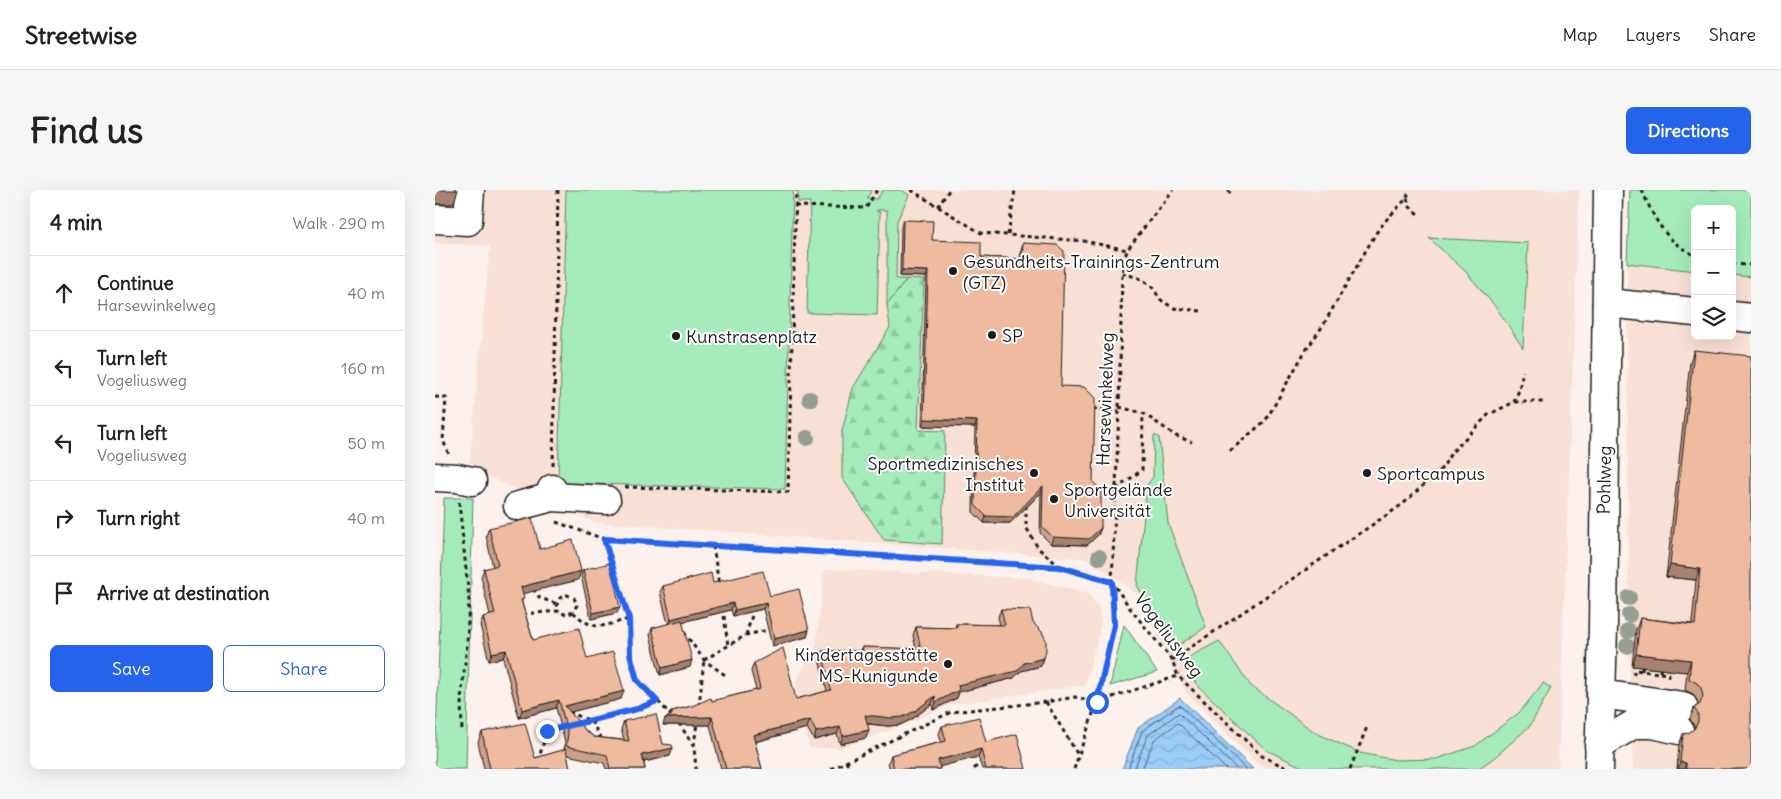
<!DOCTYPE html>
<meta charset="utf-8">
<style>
:root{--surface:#fff;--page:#f6f6f6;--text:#222;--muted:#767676;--line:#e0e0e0;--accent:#2563eb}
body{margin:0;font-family:Delius,sans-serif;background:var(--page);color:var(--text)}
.controls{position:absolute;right:15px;top:15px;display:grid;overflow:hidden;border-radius:8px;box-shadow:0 5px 20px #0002}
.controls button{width:45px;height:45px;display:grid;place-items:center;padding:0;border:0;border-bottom:1px solid var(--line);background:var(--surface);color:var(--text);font:25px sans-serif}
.stop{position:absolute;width:15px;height:15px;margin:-11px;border:4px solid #2563eb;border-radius:50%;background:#fff}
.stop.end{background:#2563eb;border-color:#fff;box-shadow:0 1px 5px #0008}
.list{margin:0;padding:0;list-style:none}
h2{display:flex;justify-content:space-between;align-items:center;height:65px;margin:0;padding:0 20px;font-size:21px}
h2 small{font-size:16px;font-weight:400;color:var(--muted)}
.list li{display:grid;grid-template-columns:32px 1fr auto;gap:15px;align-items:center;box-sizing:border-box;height:75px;padding:0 20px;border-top:1px solid var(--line)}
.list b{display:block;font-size:19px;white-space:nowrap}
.list p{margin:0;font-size:16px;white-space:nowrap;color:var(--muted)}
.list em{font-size:16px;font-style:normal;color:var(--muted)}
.actions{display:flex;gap:10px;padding:15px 20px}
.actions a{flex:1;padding:11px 0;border:1px solid var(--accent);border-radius:8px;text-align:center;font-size:18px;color:var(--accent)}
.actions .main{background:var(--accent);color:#fff}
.icon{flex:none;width:28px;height:28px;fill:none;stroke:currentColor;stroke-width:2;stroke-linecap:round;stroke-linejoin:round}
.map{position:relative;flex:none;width:1316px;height:579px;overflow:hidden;border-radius:8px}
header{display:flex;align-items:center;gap:30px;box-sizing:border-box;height:70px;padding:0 25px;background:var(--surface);border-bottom:1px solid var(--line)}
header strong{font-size:24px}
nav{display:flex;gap:28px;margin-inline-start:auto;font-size:18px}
.intro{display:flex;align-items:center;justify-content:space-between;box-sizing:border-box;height:120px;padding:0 30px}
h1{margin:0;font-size:35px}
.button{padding:12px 22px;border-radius:8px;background:var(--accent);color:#fff;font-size:18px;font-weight:700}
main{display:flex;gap:30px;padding:0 30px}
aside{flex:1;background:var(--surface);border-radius:8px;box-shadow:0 5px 20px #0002}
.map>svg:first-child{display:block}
</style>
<header>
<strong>Streetwise</strong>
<nav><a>Map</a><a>Layers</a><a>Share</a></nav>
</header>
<div class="intro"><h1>Find us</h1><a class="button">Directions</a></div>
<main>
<aside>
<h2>4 min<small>Walk · 290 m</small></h2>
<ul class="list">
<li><svg class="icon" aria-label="ahead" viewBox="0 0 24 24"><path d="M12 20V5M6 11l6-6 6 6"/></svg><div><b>Continue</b><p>Harsewinkelweg</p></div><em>40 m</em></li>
<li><svg class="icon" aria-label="left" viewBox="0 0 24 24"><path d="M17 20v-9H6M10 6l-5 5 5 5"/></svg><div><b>Turn left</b><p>Vogeliusweg</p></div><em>160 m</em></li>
<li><svg class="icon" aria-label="left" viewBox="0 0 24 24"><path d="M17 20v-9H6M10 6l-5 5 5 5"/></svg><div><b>Turn left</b><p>Vogeliusweg</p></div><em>50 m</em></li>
<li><svg class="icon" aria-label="right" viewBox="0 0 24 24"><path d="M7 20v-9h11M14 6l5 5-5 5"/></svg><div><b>Turn right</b></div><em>40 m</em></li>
<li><svg class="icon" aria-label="arrive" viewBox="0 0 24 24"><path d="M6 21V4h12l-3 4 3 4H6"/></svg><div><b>Arrive at destination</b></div></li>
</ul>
<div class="actions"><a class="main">Save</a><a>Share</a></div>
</aside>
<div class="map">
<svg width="1316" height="579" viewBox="0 0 1316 579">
<defs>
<pattern id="forest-firs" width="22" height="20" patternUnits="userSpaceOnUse" patternTransform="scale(1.25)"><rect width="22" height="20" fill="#a5ecba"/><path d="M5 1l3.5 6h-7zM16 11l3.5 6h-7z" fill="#8dca9f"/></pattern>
<pattern id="water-waves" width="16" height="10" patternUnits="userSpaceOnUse" patternTransform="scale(1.25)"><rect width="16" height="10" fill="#9accf7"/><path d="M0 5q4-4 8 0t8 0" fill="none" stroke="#84afd3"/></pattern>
</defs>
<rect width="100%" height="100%" fill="#fcf1ec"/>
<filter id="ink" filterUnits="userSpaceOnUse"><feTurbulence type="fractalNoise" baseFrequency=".02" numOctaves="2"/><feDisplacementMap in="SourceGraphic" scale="10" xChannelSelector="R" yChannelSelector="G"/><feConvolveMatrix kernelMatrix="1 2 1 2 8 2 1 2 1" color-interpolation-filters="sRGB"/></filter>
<g filter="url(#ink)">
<g fill="#f8e0d5">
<path d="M0 0H1144L1123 579H836L822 573 752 504 702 404 654 369 159 332 51 286 34 281 55 56 0 53Z"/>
<path d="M1192 73 1260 81V146H1297V85L1316 87V579H1198L1194 453Z"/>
<path d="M389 379 592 388 652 403 665 420 666 435 650 495 514 515 473 533 406 558H374L360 492 381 456Z"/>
</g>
<g fill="#a5ecba" stroke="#60846b">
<path d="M131 0H358L350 299 123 293Z"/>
<path d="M363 0H437L432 8 442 9 448 0H467L474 5 462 31 461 89H472L452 115V20H442V22H445L442 125 372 123 375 12H363Z"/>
<path d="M1195 0H1316V87L1297 85V19H1260V81L1192 73Z"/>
<path d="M994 48 1093 53 1088 158 1063 120 1032 83Z"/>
<path d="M719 245 724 247 733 333 771 437 738 459 702 395 712 295 718 287Z"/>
<path d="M9 308H38L31 579H0Z"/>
<path d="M689 435 722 482 675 496Z"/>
<path d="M784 451 816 496 881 543 925 563 961 570 1001 569 1040 556 1085 522 1108 493 1116 498 1095 536 1060 567 1043 579H875L867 577 831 560 762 495 747 471Z"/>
</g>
<path fill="url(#forest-firs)" stroke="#60846b" d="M472 89 489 90 483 240 510 241 507 354 449 350 407 288V241L418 198 455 137 452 115Z"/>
<path fill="url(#water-waves)" stroke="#68869f" d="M745 508 817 578 818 579H687L703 538Z"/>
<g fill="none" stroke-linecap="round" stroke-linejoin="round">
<g stroke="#4e6274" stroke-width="1">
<path d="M693 579 707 541 744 515 811 579"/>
<path d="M699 579 713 545 744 523 802 579"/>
<path d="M707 579 719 550 743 533 791 579"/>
</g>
<g stroke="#1c1c1c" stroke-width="31">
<g id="minor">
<path d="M0 29 33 31 35 0"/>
<path d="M1172 113 1260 122"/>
<path d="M1297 126 1316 128"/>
<path d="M0 287 22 288 37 291"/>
<path d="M117 307 171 310"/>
<path d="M83 316 117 307V299"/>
<path d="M1166 504 1248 516"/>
<path d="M1164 555 1199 534H1218L1244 540"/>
<path d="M1164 579 1168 437 1173 0"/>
</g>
</g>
<g stroke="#1c1c1c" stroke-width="3" stroke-dasharray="4 4" stroke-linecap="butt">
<path d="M476 0 546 43 649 51 692 60"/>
<path d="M793 0 796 5"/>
<path d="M1207 0C1218 27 1231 53 1260 65"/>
<path d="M972 8 974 16 984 25"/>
<path d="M360 16 431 18 442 0"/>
<path d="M503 17 514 0"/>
<path d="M573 45 580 0"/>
<path d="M1297 74 1316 75"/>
<path d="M687 83 707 89 717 97 726 110 738 118 767 121"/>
<path d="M0 207 11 208 8 250 14 265"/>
<path d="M1079 212 1084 200 1088 181"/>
<path d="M684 217 708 223 741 246 757 252"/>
<path d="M658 219 684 221"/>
<path d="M795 261 831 230 869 163 887 137 941 43 952 29 972 8 974 0"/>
<path d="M118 276 123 0"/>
<path d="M190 297 353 302 361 0"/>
<path d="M681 299 707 280 708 223"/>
<path d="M24 312 34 408 32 454 26 510 27 541"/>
<path d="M591 315V337L603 358 624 376"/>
<path d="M121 332 169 349 625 377 677 392 697 421 737 470 743 486 827 566 854 579"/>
<path d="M169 349 194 429 195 464 202 490 238 527"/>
<path d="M278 356 284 395"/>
<path d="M98 399 105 408 122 414"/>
<path d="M288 418 293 456"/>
<path d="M138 422C161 443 166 436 194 429"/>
<path d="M88 424 124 421 131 425 138 422 142 415 139 408 132 405 125 408 122 414 124 421"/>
<path d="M249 442 269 470 293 487"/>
<path d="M311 445 318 422"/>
<path d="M269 470 311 445 333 440"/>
<path d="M737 470 968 314 1008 277 1016 263 1053 225 1079 212H1110"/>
<path d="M1207 481 1208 473"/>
<path d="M1225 483 1234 484 1232 489"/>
<path d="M1199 485V480L1225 483 1226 476"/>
<path d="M611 512 643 565"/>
<path d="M264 516 269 470"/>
<path d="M134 522 156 531 167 550"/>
<path d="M244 533 259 557 261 579"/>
<path d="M141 535 202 519 221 511"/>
<path d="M259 556 262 532"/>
<path d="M103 571 112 541 130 537"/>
<path d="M411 571 414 579"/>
<path d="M396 579 516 522 611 512 640 507 662 512 743 486"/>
<path d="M539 579 545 573"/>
<path d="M639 579 662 512 679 435 677 392 684 221 687 83 692 60 738 0"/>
<path d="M915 579 932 537"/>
</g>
<use href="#minor" stroke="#fff" stroke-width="28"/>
</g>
<g fill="#979e93">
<circle cx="375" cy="209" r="8"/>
<circle cx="372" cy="248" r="8"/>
<circle cx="664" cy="367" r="8"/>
<circle cx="1194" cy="408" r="8"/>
<circle cx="1194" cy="425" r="8"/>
<circle cx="1193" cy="441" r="8"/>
<circle cx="1192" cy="456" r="8"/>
</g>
<g fill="#cda08a" stroke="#1c1c1c">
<path d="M468 30 497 50 546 67 585 69 586 60 588 53 626 196 658 292 666 338 663 345 652 355 616 354 605 343 606 303 575 333H549L538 322 540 237 487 236 491 87 465 86 466 37Z"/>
<path d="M1259 160 1316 579H1242L1244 555 1248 544 1253 543 1259 540V536L1255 529 1259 518 1263 515 1262 510 1258 504 1250 500 1252 482 1197 476 1201 440 1205 428 1257 434 1261 390 1231 387 1255 172Z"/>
<path d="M54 338 105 359 143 390 87 403V413L98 450 152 469 186 509 135 522 151 541 159 547 189 550 186 539 189 531 228 554 235 566 209 572 210 579H171L169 573 132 565 135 579H49L43 552 47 542 100 568 129 560 130 553 121 518 84 528 68 468 54 471 45 435 48 427 55 425 46 387 49 379 58 377 51 346Z"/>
<path d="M148 380 185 417 182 423 156 429 146 386Z"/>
<path d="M278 393 335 406 374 440 372 447 337 456 328 419 298 426 296 420 247 432 255 477 225 485 215 445 217 438 233 434 225 402 228 396Z"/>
<path d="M566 419 598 433 609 468 606 476 586 481 579 488 524 502 522 508 498 520 497 514 477 529 465 535 453 536 432 534 431 548 405 554 402 544 379 550 372 538 320 552 327 579H286L275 535H228L235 525 237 521 321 500 316 481 319 473 361 509 392 501 384 469 387 461H426L427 457 481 459 478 445 481 437 520 438 521 434 565 435 563 427Z"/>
<path d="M507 536 551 552 591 579H547L543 567 504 576 505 579H455L453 573 456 565 506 552 504 544Z"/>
</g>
<g fill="#a78270" stroke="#1c1c1c">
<path d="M0 0H23L19 12 16 14H0Z"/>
<path d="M467 80 493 81 491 87 465 86Z"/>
<path d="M489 229 542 231 540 237 487 236Z"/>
<path d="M608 296 606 303 575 333H549L551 326Z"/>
<path d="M666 338 663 345 652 355 616 354 618 347Z"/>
<path d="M1235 375 1265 379 1261 390 1231 387Z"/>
<path d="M146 381 143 390 83 405 86 397Z"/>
<path d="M298 413 296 420 234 435 236 429Z"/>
<path d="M331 413 328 419 298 426 300 420Z"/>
<path d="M185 417 182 423 156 429 158 423Z"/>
<path d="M374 440 372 447 337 456 339 449Z"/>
<path d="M71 460 68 468 54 471 57 463Z"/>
<path d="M1201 464 1256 470 1252 482 1197 476Z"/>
<path d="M609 468 606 476 586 481 579 488 524 502 522 508 498 520 501 512 523 495 589 473Z"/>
<path d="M257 470 255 477 225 485 227 478Z"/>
<path d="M189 501 186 509 128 524 130 516Z"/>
<path d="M500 506 497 514 477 529 465 535 453 536 427 533 430 525Z"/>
<path d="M124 510 121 518 84 528 87 520Z"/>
<path d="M277 527 275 535H228L230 528Z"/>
<path d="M375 530 372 538 315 553 318 545Z"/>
<path d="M405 537 402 544 379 550 381 542Z"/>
<path d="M434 540 431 548 405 554 408 546Z"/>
<path d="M238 558 235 566 204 573 207 565Z"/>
<path d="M546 559 543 567 500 578 503 570Z"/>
<path d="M1245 572 1251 573 1249 579H1243Z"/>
</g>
<g fill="#eebaa0" stroke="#1c1c1c">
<path d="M468 30 498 31 497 50 546 52V67L587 69 588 53 622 55 629 61 626 196 649 197 660 208 658 292 666 300V338L654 349 618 347 607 337 608 296 578 327 551 326 540 315 542 231 489 229 493 81 467 80Z"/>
<path d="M1259 160 1316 166V579H1251V573L1245 572 1248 544 1253 543 1259 539 1263 532V524L1259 518 1265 514 1268 506 1266 498 1262 493 1254 489 1256 470 1201 464 1205 428 1260 435 1265 379 1235 375Z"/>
<path d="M97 328 105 359 138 350 146 381 86 397 89 409 86 410 98 450 144 438 152 469 178 462 189 501 130 516 151 541 159 547 194 551 189 531 221 524 228 554 237 555 238 558 207 565 210 579H175L172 565 131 556 133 544 124 510 87 520 71 460 57 463 48 427 60 424 49 379 63 375 54 338Z"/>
<path d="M175 373 185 417 158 423 148 380Z"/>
<path d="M328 381 335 406 364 399 374 440 339 449 331 413 300 420 298 413 236 429 228 396 276 383 278 393Z"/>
<path d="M566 419 595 420 598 433 607 442 611 450V460L609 468 589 473 582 481 523 495 524 500 501 512 500 506 480 521 468 527 456 528 430 525 434 540 408 546 405 537 381 542 375 530 318 545 327 579H291L277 527 230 528 237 525V521L257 516 276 508 277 511 325 499 319 473 348 458 361 509 396 500 387 461H428L427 457 486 459 481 437 522 438 521 434 570 435Z"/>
<path d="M247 430 257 470 227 478 217 438Z"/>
<path d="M544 527 551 552 582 544 591 579H551L546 559 503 570 505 579H459L456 565 511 551 507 536Z"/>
<path d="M90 533 100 568 131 559 135 579H55L47 542Z"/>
</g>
</g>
<g fill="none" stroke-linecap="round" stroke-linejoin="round" filter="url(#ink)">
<path stroke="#2563eb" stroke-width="6" d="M112 541 202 519 222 511 202 490 195 464 194 429 169 349 625 377 677 392 679 435 662 512"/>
</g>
<g fill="#1c1c1c" stroke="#fff" stroke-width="2">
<circle cx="518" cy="81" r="5"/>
<circle cx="557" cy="145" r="5"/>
<circle cx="241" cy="146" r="5"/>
<circle cx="599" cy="283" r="5"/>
<circle cx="932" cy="283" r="5"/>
<circle cx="619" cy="309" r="5"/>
<circle cx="513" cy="474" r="5"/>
</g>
<g text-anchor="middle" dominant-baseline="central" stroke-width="4" stroke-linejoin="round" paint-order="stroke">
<g font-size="18" fill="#1c1c1c" stroke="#fff" text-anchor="start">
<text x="528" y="71">Gesundheits-Trainings-Zentrum<tspan x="528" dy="21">(GTZ)</tspan></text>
<text x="567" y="145">SP</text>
<text x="251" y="146">Kunstrasenplatz</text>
<text x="589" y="273" text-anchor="end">Sportmedizinisches<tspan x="589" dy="21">Institut</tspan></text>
<text x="942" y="283">Sportcampus</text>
<text x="629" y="299">Sportgelände<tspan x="629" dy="21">Universität</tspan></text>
<text x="503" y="464" text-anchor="end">Kindertagesstätte<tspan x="503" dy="21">MS-Kunigunde</tspan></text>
</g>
<g font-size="18" fill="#1c1c1c" stroke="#fff">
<text transform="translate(670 209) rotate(-88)">Harsewinkelweg</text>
<text transform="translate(1169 290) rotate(-89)">Pohlweg</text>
<text transform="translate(734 445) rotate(53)">Vogeliusweg</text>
</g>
</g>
</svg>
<div class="controls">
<button>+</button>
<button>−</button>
<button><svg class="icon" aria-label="layers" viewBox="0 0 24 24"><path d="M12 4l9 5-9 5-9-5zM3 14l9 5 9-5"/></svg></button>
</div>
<div class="stop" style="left:662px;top:512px"></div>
<div class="stop end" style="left:112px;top:541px"></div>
</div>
</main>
